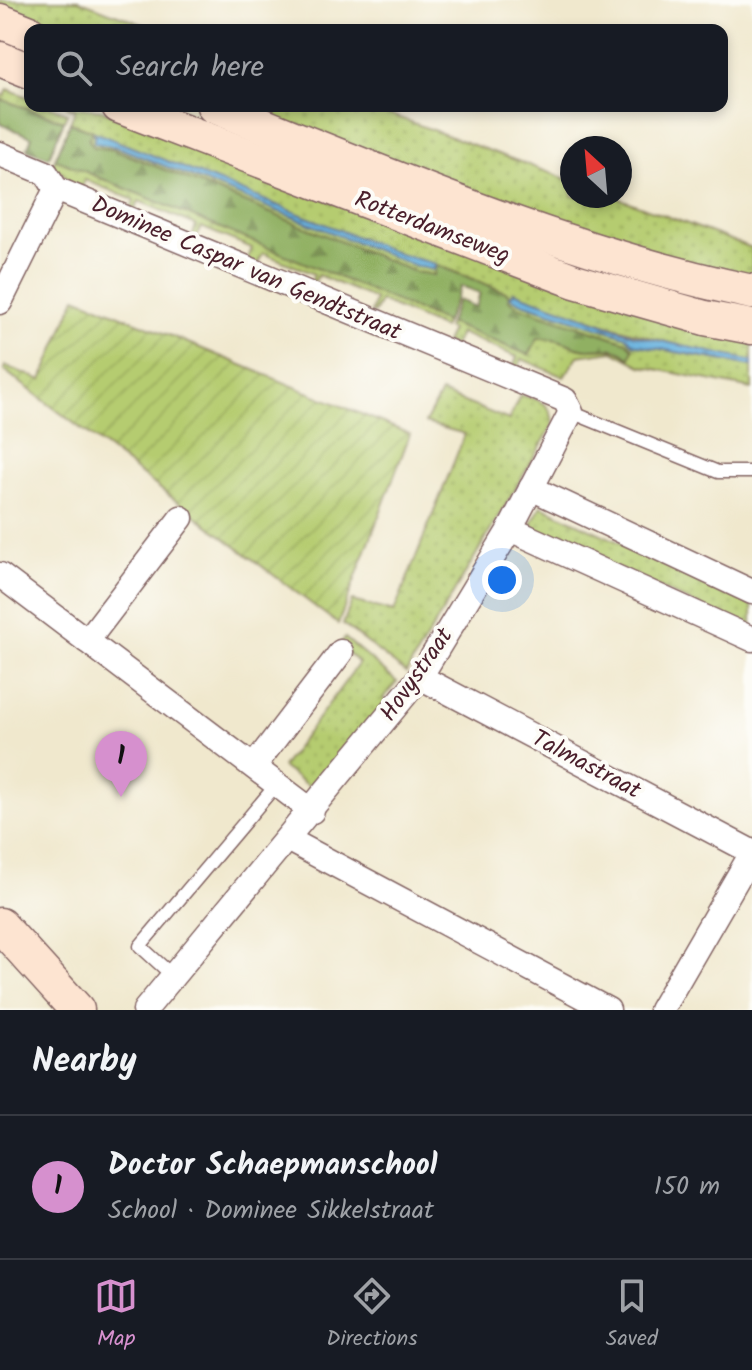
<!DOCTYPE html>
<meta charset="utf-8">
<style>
:root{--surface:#171b24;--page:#242831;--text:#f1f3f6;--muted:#9ea1a6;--line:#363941;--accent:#d690ce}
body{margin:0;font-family:Kalam,sans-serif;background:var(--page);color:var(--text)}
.compass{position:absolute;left:560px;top:136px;width:72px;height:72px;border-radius:50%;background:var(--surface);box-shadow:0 4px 12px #0003;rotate:334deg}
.you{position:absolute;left:502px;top:580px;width:28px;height:28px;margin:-20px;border:6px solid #fff;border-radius:50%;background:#1a73e8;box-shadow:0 0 0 12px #1a73e833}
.badge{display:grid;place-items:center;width:52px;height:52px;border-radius:50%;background:var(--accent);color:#111;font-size:26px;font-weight:700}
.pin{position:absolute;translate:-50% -66px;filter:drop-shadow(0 2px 4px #0008)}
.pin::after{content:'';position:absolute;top:42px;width:28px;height:24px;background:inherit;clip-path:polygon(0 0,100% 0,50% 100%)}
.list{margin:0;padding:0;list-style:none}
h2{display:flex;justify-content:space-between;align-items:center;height:104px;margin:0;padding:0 32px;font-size:34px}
h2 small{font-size:26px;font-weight:400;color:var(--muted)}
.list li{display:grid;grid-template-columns:52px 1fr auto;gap:24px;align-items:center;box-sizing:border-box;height:144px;padding:0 32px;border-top:2px solid var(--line)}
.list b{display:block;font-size:30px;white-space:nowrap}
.list p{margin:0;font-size:26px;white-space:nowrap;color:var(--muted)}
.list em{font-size:26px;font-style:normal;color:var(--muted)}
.icon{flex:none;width:44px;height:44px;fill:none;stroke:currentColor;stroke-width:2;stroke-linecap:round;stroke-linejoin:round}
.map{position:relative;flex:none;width:752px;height:1010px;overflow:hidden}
.search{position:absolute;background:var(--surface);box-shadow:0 4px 12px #0003;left:24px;right:24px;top:24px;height:88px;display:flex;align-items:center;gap:20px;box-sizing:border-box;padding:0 28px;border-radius:16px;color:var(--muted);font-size:30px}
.sheet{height:248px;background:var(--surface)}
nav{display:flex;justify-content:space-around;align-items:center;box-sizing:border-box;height:112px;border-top:2px solid var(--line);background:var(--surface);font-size:22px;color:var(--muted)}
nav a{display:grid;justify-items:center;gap:4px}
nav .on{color:var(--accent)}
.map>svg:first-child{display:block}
</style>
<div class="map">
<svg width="752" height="1010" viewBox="0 0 752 1010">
<defs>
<pattern id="grass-dots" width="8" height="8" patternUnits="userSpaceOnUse" patternTransform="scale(2)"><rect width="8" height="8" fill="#b5cc70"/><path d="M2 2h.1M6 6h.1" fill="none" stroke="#9daf61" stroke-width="1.8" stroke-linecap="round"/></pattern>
<pattern id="forest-firs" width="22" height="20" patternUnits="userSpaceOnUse" patternTransform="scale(2)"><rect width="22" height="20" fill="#90b062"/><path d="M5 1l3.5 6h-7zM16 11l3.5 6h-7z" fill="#788f51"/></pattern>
<pattern id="garden-furrows" width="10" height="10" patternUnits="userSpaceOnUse" patternTransform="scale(2)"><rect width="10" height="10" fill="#b5cc70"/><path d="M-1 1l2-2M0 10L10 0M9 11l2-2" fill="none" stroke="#9daf61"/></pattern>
<pattern id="water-ripples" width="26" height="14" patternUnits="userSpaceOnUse" patternTransform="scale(2)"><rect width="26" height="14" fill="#65b1de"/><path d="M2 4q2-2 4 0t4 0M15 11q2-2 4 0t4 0" fill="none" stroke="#558fb4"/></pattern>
</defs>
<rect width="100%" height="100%" fill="#fdfcf7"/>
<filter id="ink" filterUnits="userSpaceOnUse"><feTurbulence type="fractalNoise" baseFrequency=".0125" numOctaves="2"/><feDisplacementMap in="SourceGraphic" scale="16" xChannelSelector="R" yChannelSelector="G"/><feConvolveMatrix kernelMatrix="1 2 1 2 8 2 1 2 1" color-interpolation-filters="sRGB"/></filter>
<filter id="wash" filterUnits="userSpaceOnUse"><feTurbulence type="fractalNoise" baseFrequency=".006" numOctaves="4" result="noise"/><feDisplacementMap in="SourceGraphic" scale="32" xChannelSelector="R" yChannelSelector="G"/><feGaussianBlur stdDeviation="1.8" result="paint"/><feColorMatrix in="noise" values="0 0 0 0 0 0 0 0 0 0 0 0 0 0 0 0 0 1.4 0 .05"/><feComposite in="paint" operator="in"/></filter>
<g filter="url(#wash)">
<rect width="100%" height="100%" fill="#f0e8cd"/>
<g fill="url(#grass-dots)" stroke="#80764e" stroke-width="2" fill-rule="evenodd">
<path d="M0 0H78L158 30H47L0 11Z"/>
<path d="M8 89 30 98V106H49L67 113 64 121 0 99V94L5 96Z"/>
<path d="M66 106 101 110 398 228 752 338V361C669 346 592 322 514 292L522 303 629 337 633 344 752 366V389L641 366 613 351 578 356 564 377 522 359 516 372 512 370 517 357 460 333 454 346 445 343 451 330 447 328 449 323 529 355 538 338C564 337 570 348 587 349 605 350 615 344 629 358L633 348 520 307 509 300 508 293 437 265 434 275 415 272 113 149 94 147 88 139 92 130 70 123 75 110ZM94 132 402 255 435 264 415 266 117 147 95 143Z"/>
<path d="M238 106H367L572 181V196H613L752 248V280L633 253Z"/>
<path d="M55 159 446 322 443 328 380 301 374 313 371 312 375 299 318 275 312 288 309 287 314 274 263 253 257 265 247 261 252 248 201 227 195 240 192 238 196 225 139 201 133 214 130 213 134 200 85 180 80 191 70 187 64 174 51 167Z"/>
<path d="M441 393 509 420 520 395C540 400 552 402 553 425L406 673 343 624 352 601 394 612 465 434 425 423Z"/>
<path d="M541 506 752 604V630L537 532 532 523Z"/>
<path d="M345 638 397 682 383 698 386 703 315 791 282 767 359 663 339 646Z"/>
</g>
<g fill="url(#forest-firs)" stroke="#6d6846" stroke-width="2">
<path d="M0 99 64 121 49 157 27 149 32 137 0 124Z"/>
<path d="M70 123 93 131 88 139 94 147 116 150 415 272 434 275 436 265 508 293 509 300 520 307 627 342 633 348 630 358C615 344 605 349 588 349 570 348 564 337 538 338L529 355 449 323 458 300 476 307 480 293 461 286 446 322 55 159Z"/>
</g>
<path fill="url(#garden-furrows)" stroke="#80764e" stroke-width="2" d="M76 297 410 434 338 624 4 370 5 366 42 380Z"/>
<g fill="url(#water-ripples)" stroke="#586884" stroke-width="2">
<path d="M94 132 402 255 436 264 434 270 415 266 117 147 94 143Z"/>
<path d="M514 292 634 335 752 361V366L633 344 628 337 522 303 510 297Z"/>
</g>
</g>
<g filter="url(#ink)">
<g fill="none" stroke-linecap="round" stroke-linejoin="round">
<g stroke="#846564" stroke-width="15">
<g id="lane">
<path d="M571 412 718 472H752"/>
<path d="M175 978 140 946 276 785"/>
</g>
</g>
<g stroke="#846564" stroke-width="27">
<g id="street">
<path d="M0 154 46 173 56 189 565 400 571 412 510 529 420 677 145 1010"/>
<path d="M0 302 56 189"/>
<path d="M531 488 752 592"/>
<path d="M510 529 752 639"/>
<path d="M0 575 312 811"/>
<path d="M87 641 181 518"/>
<path d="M420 677 752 852"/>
<path d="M254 766 341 652"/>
<path d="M289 840 608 1010"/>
<path d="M661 1010 752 853"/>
</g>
</g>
<g stroke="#846564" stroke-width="37">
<g id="secondary">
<path d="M0 21 30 33"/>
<path d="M0 59 30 71"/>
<path d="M119 106 575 281 705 318 752 327"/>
<path d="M214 106C390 176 566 253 752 292"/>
<path d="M0 925 77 1010"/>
</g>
</g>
<use href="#lane" stroke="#fff" stroke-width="12"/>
<use href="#street" stroke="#fff" stroke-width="24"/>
<use href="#secondary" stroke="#fde4d1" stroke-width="34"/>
</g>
</g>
<g text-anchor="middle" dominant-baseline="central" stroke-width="8" stroke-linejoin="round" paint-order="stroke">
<g font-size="24" fill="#4a1f2b" stroke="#fdfcf7">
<text transform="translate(432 228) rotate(21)">Rotterdamseweg</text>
<text transform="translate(246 269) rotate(23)">Dominee Caspar van Gendtstraat</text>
<text transform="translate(417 675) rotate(-55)">Hovystraat</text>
<text transform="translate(586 765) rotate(28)">Talmastraat</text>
</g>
</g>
</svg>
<svg class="compass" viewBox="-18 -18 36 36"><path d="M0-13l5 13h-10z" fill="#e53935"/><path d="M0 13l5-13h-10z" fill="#9ea1a6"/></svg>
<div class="you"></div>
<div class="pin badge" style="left:121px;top:797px">1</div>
<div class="search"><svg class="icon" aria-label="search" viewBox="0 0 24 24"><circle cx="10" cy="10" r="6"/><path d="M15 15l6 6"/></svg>Search here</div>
</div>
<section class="sheet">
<h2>Nearby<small></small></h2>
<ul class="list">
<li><span class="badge">1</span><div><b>Doctor Schaepmanschool</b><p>School · Dominee Sikkelstraat</p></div><em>150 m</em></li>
</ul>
</section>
<nav>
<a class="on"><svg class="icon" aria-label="map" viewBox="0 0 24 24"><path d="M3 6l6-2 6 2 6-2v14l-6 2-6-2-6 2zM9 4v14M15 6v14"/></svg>Map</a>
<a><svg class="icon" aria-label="directions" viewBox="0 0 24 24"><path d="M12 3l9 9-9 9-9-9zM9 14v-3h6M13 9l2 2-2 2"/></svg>Directions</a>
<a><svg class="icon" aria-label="saved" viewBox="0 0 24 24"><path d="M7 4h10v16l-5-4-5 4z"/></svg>Saved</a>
</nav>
